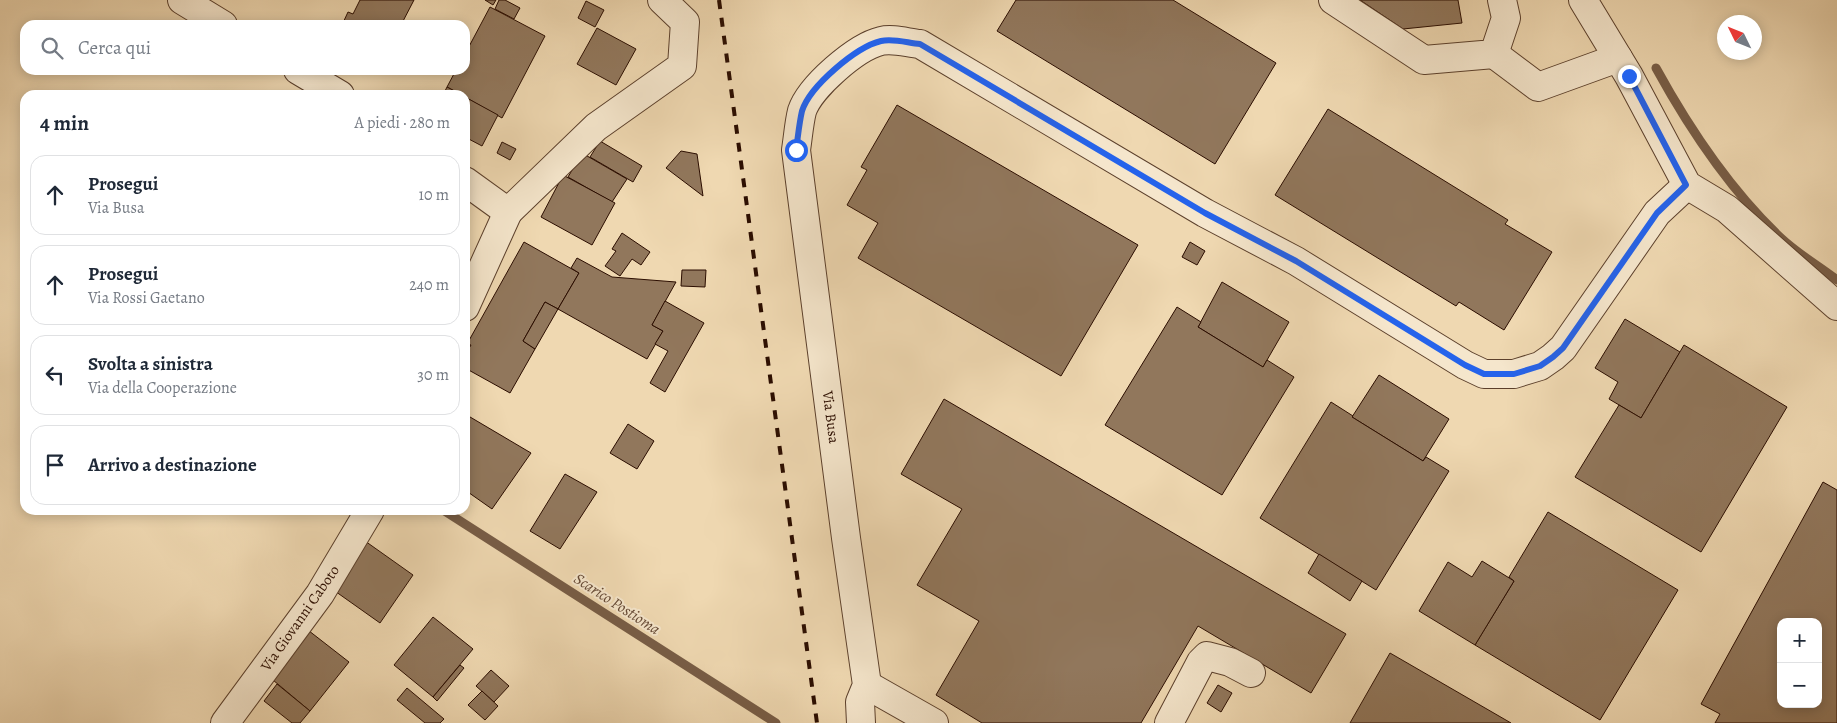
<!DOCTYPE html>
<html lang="it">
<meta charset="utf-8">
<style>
:root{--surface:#fff;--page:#f6f6f7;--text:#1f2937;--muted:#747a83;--line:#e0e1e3}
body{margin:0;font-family:Alegreya,serif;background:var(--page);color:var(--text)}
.controls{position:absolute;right:15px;bottom:15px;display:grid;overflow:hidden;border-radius:10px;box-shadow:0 2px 12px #0003}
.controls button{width:45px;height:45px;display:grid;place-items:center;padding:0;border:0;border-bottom:1px solid var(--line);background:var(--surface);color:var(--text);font:25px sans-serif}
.compass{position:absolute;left:1717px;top:15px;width:45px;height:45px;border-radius:50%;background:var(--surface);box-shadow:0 2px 12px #0003;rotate:313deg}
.stop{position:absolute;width:15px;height:15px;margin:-11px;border:4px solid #2563eb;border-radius:50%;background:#fff}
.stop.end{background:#2563eb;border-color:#fff;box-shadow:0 1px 5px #0008}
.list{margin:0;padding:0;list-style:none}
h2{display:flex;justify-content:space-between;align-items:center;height:65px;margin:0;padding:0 20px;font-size:21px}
h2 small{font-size:16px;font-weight:400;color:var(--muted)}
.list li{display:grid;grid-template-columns:32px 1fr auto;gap:15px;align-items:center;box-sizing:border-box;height:80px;margin:0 10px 10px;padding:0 10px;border:1px solid var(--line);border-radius:15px}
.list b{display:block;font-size:19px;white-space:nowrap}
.list p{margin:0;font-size:16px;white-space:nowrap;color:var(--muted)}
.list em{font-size:16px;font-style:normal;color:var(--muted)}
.icon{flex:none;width:28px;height:28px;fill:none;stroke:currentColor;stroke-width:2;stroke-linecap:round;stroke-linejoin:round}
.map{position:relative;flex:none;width:1837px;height:723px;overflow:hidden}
.search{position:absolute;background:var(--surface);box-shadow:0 2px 12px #0003;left:20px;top:20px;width:450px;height:55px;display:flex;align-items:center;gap:12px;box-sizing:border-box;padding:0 18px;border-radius:15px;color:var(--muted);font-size:19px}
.panel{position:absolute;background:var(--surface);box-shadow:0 2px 12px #0003;left:20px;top:90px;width:450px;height:425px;border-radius:15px}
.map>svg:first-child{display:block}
</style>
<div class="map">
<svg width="1837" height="723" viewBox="0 0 1837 723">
<rect width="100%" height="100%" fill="#efd8b1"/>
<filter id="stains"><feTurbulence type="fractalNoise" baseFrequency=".004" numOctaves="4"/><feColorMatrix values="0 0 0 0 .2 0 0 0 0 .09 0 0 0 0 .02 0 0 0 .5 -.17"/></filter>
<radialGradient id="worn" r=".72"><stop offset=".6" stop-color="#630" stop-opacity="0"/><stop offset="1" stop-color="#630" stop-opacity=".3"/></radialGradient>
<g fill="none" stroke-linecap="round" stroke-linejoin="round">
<g stroke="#785d46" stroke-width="9">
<path d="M1656 68C1690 130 1730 190 1781 238 1798 254 1819 266 1837 280"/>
<path d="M443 510 776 723"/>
</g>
</g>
<g fill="#91775c" stroke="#2b0d00" fill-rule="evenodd">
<path d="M360 0H414L401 25H342L348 12 353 14Z"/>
<path d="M485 0H496L493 5Z"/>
<path d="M499 0H505L520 8 514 19 495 9Z"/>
<path d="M1016 0H1173L1276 63 1215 164 997 31Z"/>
<path d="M1360 0H1458L1462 23 1403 29Z"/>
<path d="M586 1 604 10 595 27 578 18Z"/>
<path d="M490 7 545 36 502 118 465 97V95H462L447 87 456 70H465V54Z"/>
<path d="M597 28 636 49 616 85 577 64Z"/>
<path d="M447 87 462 95H443Z"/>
<path d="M465 97 498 115 482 146 465 137Z"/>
<path d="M897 105 1138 245 1061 376 858 258 878 223 847 205 867 170 861 167Z"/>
<path d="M1328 109 1508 220 1505 224 1552 252 1504 330 1459 302 1456 306 1275 195Z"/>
<path d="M600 141 642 166 633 182 590 157Z"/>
<path d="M502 142 516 149 510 160 497 153Z"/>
<path d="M681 151 697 154 703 196 666 168Z"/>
<path d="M582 153 627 179 612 202 568 177Z"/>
<path d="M563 175 615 203 592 245 541 217Z"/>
<path d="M622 233 650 252 641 265 632 259 620 276 605 266 616 251 612 249Z"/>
<path d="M524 242 579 273 558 309 545 302 523 341 535 349 510 393 465 368V355L471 345 467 344Z"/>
<path d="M1190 242 1205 251 1197 265 1182 257Z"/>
<path d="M577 258 612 277 676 282 652 325 663 331 647 359 558 309 579 273 571 268Z"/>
<path d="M682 270H706L705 287 681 286Z"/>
<path d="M1222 282 1289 322 1263 367 1198 327Z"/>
<path d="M665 301 704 323 665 392 650 383 668 351 655 344 663 331 652 325Z"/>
<path d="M545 302 558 309 535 349 523 341Z"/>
<path d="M1177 307 1201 322 1198 327 1263 367 1267 360 1294 377 1222 495 1105 425Z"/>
<path d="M1625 319 1680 352 1641 418 1609 399 1618 382 1595 368Z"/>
<path d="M1684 345 1787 407 1701 552 1575 477 1619 405 1641 418Z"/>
<path d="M1379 375 1449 419 1423 461 1352 417Z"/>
<path d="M944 399 1346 634 1311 693 1198 626 1141 723H982L936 695 979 621 917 585 962 509 901 474Z"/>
<path d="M1331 402 1353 416 1352 417 1423 461 1426 457 1449 471 1376 590 1260 518Z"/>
<path d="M465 414 531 453 492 509 465 490Z"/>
<path d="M628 424 654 441 637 469 610 453Z"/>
<path d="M565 474 597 492 560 549 530 531Z"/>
<path d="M1823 482 1837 490V723H1715L1720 714 1701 704ZM1781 622H1818V704H1781Z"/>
<path d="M1548 512 1678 590 1600 720 1475 645 1514 581 1509 577Z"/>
<path d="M365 541 413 575 380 623 332 589Z"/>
<path d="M1319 554 1362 581 1350 601 1308 573Z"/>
<path d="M1482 561 1514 581 1475 645 1419 611 1448 562 1472 577Z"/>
<path d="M433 617 473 649 433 697 394 665Z"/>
<path d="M304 627 349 662 310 711 267 675Z"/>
<path d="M1390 653 1511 723H1350Z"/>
<path d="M460 665 464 668 437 701 433 697Z"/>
<path d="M491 670 509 686 494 702 476 686Z"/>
<path d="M277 684 310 711 300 723H292L264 701Z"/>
<path d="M1218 685 1232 693 1221 712 1207 703Z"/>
<path d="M407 688 444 719 440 723H425L397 700Z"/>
<path d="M482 691 498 706 485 720 468 705Z"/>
</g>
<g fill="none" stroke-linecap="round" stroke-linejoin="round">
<g stroke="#5c402c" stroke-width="30">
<g id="minor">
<path d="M182 0 223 25"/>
<path d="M1333 0 1424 60 1494 54 1506 18 1502 0"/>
<path d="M1583 0 1629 76 1687 185 1727 209 1837 306"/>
<path d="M1494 54 1538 87 1618 58"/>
<path d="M298 70 340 95"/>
<path d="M465 181 508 212 596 127 682 66 685 22 662 0"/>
<path d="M465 307 508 212"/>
<path d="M867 685 934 723"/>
<path d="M225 723 320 594 370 510"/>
<path d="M861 723 860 702 867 685 846 538 796 150C798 137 799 123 802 111 810 87 856 47 881 41 893 38 908 43 920 44L1205 213 1296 261 1465 365 1484 374H1514L1540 366 1553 357 1563 348 1657 213 1687 185"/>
<path d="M1169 723 1201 662 1207 656 1230 662 1251 673"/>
</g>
</g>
<use href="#minor" stroke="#f5e6cc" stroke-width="28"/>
<path stroke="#2b0d00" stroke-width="4" stroke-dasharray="9 9" stroke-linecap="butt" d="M719 0 817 723"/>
</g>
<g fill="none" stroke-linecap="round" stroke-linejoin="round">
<path stroke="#2563eb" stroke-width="6" d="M796 150C798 137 799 124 802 111 810 86 856 47 881 41 893 38 908 43 920 44L1205 213 1296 261 1465 365 1484 374H1514L1540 366 1553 357 1563 348 1657 213 1686 185 1629 76"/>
</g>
<g text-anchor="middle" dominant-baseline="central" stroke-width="4" stroke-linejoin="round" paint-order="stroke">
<g font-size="15" fill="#2b0d00" stroke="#f5e6cc">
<text transform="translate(831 417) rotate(83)">Via Busa</text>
<text transform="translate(300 618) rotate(-55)">Via Giovanni Caboto</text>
</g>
<g font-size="16" font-style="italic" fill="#654935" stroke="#f5e6cc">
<text transform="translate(617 604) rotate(33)">Scarico Postioma</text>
</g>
</g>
<rect width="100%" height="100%" filter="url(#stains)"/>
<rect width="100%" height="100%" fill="url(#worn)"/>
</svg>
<div class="controls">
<button>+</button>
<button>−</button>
</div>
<svg class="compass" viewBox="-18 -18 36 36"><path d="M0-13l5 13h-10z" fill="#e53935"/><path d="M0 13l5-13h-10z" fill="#747a83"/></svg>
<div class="stop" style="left:796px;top:150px"></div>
<div class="stop end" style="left:1629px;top:76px"></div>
<div class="search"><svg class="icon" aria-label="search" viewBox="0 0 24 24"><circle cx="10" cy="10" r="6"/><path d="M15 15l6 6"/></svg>Cerca qui</div>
<section class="panel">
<h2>4 min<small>A piedi · 280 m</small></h2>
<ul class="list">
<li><svg class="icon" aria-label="ahead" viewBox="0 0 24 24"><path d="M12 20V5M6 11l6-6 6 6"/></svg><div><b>Prosegui</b><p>Via Busa</p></div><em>10 m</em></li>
<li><svg class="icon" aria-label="ahead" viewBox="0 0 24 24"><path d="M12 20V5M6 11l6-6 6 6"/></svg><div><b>Prosegui</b><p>Via Rossi Gaetano</p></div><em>240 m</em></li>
<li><svg class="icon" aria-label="left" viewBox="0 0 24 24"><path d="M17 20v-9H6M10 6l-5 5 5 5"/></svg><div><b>Svolta a sinistra</b><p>Via della Cooperazione</p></div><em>30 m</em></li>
<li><svg class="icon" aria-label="arrive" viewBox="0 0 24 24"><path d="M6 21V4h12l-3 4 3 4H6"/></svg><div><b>Arrivo a destinazione</b></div></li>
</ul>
</section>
</div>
